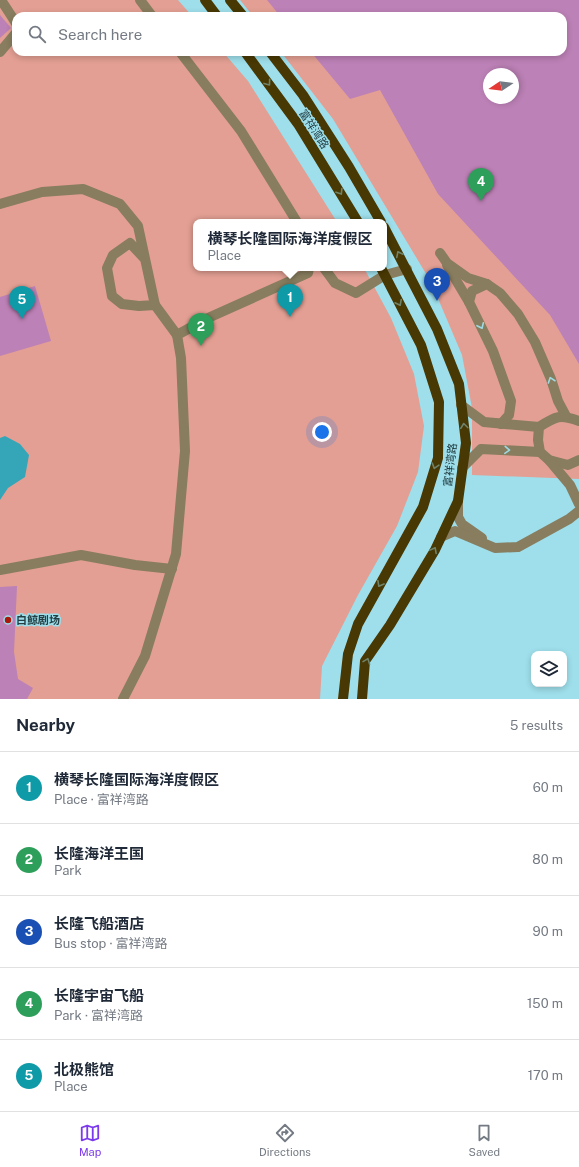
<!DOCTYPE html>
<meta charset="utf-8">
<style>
:root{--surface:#fff;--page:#f2f2f3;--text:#1f2937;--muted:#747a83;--line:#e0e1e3;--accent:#7c3aed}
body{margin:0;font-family:"Public Sans","Noto Sans SC",sans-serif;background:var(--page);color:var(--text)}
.controls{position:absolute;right:12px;bottom:12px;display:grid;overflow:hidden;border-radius:8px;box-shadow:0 2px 6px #0003}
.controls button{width:36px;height:36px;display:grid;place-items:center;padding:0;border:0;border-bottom:1px solid var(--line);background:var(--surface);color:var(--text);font:20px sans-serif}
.compass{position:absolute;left:483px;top:68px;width:36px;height:36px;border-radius:50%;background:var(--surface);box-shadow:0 2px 6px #0003;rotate:257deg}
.you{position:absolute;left:322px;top:432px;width:14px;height:14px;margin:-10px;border:3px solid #fff;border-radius:50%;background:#1a73e8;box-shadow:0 0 0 6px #1a73e833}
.badge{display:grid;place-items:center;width:26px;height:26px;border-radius:50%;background:var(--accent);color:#fff;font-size:13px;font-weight:700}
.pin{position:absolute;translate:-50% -33px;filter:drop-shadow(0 1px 2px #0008)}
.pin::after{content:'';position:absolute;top:21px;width:14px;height:12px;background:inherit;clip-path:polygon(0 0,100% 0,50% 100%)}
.popup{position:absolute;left:193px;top:219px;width:194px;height:52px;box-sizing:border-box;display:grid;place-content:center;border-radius:8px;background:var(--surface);filter:drop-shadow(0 1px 3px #0005);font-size:13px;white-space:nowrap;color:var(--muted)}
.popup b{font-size:15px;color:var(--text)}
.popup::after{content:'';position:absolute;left:50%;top:100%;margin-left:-8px;border:8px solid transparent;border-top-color:var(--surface)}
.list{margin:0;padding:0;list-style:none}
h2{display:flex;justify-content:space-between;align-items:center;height:52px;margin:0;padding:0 16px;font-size:17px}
h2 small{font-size:13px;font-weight:400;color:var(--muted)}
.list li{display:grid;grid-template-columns:26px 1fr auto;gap:12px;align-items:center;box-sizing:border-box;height:72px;padding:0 16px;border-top:1px solid var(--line)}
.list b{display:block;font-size:15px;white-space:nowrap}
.list p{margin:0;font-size:13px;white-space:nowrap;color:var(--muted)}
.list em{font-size:13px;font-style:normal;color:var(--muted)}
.icon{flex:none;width:22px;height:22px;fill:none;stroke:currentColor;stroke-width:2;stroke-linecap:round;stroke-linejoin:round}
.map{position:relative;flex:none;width:579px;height:699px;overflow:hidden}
.search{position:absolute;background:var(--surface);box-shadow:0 2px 6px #0003;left:12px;right:12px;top:12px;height:44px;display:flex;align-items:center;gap:10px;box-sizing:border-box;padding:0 14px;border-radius:12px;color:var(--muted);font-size:15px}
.sheet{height:412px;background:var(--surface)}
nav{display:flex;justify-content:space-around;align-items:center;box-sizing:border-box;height:56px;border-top:1px solid var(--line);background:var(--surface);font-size:11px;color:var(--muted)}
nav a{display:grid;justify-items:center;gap:2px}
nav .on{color:var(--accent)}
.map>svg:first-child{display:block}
</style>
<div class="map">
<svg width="579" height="699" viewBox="0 0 579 699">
<rect width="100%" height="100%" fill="#9edfeb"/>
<g fill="#e39f93" fill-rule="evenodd">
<path d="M0 0H178L192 16H16V52H223L248 81 337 222H196V268H364L391 318 414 374 424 426 418 472 397 526 358 595 322 666 320 699H0Z"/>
<path d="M240 0H579V479L472 475V408L462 355 431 282 333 119 281 52H563V16H253ZM489 74H513V98H489Z"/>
</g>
<path fill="#35a6b8" d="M5 436 20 444 29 455 25 477 8 488 0 500V438Z"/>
<g fill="#bc81b6" fill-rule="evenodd">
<path d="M267 0H579V364L550 315 438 194 380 90 350 99 311 52H563V16H280ZM489 74H513V98H489Z"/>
<path d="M0 15 11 28 0 38Z"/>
<path d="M35 286 51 341 0 356V297Z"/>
<path d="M17 586 14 652 18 679 33 688 27 699H0V587Z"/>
</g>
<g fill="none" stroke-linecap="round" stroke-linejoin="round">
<g stroke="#887d5e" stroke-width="10">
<path d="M1 0 16 23"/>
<path d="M140 0 152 16"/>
<path d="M0 52 16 33"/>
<path d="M180 52 241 131 297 222"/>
<path d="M0 204 42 192 83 189 120 204 138 226 155 305 139 306 122 304 112 296 107 268 113 255 130 243 145 259"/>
<path d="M440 253 447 263 468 278 487 284"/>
<path d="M447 265 469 302"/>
<path d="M324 268 335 283 356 293 385 275 407 269"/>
<path d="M155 305 177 335"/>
<path d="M461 405 484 422 539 427"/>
<path d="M579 421C560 414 556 416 539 427L538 440 540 452 549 460 568 465 579 460"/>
<path d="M501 424 509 415 511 401 493 351 469 302 472 291 487 284 500 293 518 314 535 342 551 379 558 401 566 416"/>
<path d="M549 460 570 485 579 504"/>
<path d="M462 468 481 449 540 452"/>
<path d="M458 501V517L462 524 482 538"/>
<path d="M441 537 455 531 495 548 518 547 569 519 579 511"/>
<path d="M0 570 81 555 135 565 172 569"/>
<path d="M123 699 145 656 176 554 185 451 181 358 177 335 208 318 308 273 309 268"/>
</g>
<g stroke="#483803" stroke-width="10">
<path d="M205 0 217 16"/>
<path d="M230 0 243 16"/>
<path d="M245 52 298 124 358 222"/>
<path d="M270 52 303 95 349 167 381 222"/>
<path d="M343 699 348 654 358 624 423 507 438 458 439 402 421 345 381 268"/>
<path d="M362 699 365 661 390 625 435 550 458 501 466 443 459 384 437 329 384 227"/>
</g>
</g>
<defs><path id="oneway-chevron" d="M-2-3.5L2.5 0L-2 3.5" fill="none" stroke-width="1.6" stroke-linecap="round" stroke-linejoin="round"/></defs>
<g stroke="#6f836b">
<use href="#oneway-chevron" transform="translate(268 83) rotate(54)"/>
<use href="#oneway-chevron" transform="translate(340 192) rotate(58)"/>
<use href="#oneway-chevron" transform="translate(399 254) rotate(-117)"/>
<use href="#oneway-chevron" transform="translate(399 303) rotate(63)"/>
<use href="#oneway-chevron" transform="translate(464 426) rotate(-97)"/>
<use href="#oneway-chevron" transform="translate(435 466) rotate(107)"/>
<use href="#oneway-chevron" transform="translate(434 550) rotate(-62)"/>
<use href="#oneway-chevron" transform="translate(380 584) rotate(119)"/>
<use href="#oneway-chevron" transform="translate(367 661) rotate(-69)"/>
</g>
<g stroke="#9ddae4">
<use href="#oneway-chevron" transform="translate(481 326) rotate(65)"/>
<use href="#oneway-chevron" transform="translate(551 380) rotate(-109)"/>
<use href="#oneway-chevron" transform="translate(507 450) rotate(3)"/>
</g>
<circle fill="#a9180a" stroke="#9edfeb" stroke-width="1.5" cx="8" cy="620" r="4"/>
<g text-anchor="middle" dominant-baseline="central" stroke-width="3" stroke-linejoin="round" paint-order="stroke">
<g font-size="11" fill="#243f44" stroke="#9edfeb">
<text transform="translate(314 129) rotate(57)">富祥湾路</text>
<text transform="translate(450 465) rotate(-83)">富祥湾路</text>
</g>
<g font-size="11" font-weight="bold" fill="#243f44" stroke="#9edfeb" text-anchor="start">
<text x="16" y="620">白鲸剧场</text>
</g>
</g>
</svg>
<div class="controls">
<button><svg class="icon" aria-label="layers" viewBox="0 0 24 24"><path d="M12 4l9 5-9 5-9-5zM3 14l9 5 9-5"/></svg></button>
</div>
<svg class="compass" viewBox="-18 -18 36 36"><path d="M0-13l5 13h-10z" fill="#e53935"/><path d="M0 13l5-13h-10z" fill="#747a83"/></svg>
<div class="you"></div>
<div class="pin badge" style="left:290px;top:317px;background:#0f9aa8">1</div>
<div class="popup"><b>横琴长隆国际海洋度假区</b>Place</div>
<div class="pin badge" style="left:201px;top:346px;background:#2e9e5b">2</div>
<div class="pin badge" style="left:437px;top:301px;background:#1a4fb4">3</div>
<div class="pin badge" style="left:481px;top:201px;background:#2e9e5b">4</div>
<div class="pin badge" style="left:22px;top:319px;background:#0f9aa8">5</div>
<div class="search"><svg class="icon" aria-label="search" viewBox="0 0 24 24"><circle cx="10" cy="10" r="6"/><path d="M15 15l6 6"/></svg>Search here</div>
</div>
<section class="sheet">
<h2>Nearby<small>5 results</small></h2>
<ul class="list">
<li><span class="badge" style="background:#0f9aa8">1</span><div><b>横琴长隆国际海洋度假区</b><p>Place · 富祥湾路</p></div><em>60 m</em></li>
<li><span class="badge" style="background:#2e9e5b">2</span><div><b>长隆海洋王国</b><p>Park</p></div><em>80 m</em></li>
<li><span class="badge" style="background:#1a4fb4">3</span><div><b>长隆飞船酒店</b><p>Bus stop · 富祥湾路</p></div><em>90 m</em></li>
<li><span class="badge" style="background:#2e9e5b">4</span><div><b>长隆宇宙飞船</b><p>Park · 富祥湾路</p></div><em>150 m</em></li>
<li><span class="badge" style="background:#0f9aa8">5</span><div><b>北极熊馆</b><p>Place</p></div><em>170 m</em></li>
</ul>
</section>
<nav>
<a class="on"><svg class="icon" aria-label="map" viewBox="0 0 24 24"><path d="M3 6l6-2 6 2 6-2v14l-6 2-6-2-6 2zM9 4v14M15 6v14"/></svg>Map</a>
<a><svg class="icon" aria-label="directions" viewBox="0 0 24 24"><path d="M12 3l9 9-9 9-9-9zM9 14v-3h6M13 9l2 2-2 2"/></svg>Directions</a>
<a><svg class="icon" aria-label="saved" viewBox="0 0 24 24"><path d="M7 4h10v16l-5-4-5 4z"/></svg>Saved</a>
</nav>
